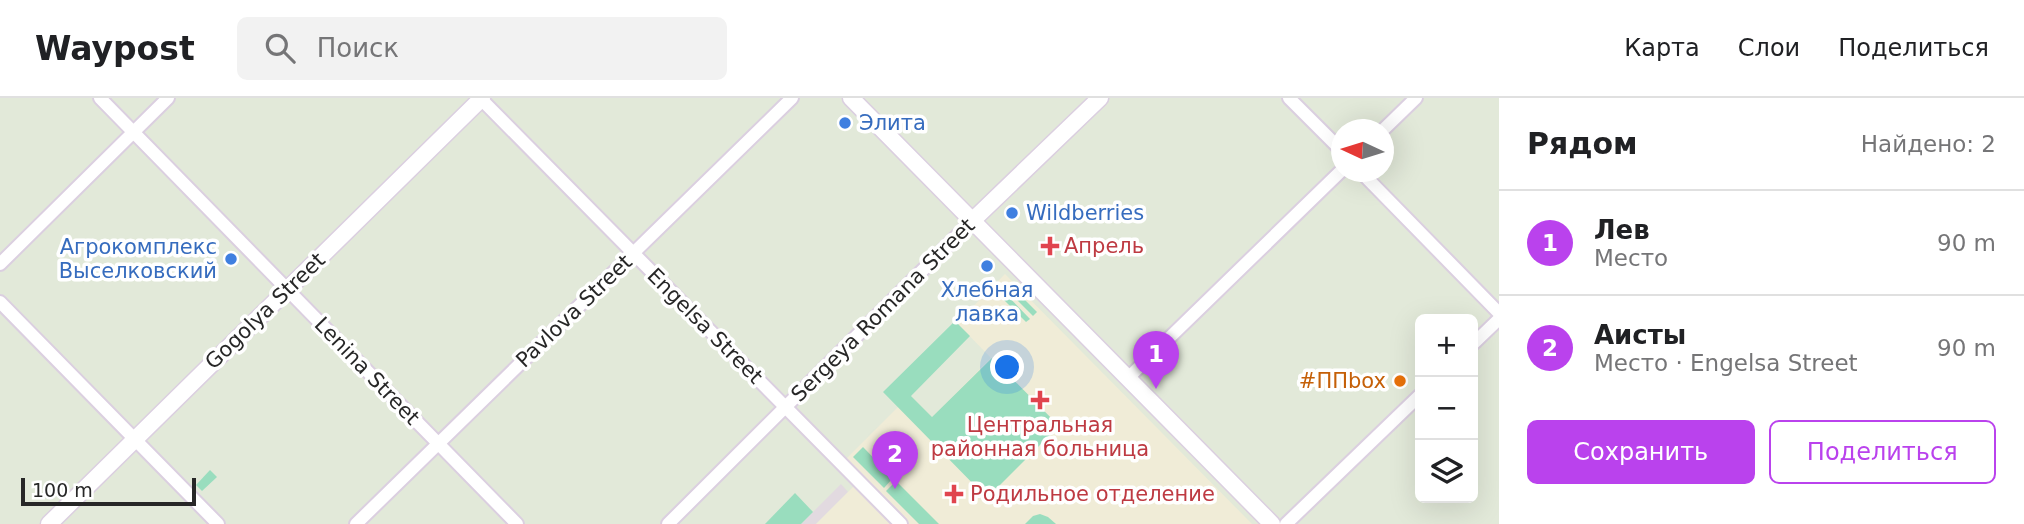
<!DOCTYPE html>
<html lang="ru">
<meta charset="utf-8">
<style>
:root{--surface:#fff;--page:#f2f2f2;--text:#202124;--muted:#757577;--line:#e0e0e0;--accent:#ba42ed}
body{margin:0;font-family:"DejaVu Sans",sans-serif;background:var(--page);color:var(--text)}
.controls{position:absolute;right:21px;bottom:21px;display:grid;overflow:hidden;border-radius:10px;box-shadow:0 7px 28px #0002}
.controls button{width:63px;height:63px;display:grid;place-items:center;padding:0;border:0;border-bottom:2px solid var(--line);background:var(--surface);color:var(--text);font:35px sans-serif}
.compass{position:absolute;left:1331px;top:21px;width:63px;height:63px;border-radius:50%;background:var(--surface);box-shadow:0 7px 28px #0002;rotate:274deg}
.scale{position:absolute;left:21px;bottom:18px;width:175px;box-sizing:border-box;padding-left:7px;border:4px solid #272727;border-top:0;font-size:19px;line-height:24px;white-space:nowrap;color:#272727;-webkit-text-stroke:5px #fff;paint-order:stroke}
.you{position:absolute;left:1008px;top:270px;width:24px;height:24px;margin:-18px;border:5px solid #fff;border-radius:50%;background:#1a73e8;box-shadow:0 0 0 10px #1a73e833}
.badge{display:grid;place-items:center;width:46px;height:46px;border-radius:50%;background:var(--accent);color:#fff;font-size:23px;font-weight:700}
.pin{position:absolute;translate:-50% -58px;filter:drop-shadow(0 2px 4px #0008)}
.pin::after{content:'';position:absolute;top:37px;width:24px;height:21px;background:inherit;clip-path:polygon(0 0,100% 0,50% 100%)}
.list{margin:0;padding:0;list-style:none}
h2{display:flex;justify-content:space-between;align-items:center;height:91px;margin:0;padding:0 28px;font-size:30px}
h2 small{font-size:23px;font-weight:400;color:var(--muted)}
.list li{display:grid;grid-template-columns:46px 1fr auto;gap:21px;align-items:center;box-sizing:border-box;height:105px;padding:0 28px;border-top:2px solid var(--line)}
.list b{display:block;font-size:26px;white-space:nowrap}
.list p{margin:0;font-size:23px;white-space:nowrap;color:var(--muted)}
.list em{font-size:23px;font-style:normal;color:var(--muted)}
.actions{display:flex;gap:14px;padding:21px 28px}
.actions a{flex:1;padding:16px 0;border:2px solid var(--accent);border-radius:10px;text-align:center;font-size:24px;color:var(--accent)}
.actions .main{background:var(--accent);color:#fff}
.icon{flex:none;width:38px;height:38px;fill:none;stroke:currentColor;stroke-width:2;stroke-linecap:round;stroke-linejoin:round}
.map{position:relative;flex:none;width:1499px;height:426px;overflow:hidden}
header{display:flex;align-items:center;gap:42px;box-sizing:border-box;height:98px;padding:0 35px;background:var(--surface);border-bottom:2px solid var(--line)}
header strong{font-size:33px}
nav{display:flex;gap:38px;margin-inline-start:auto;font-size:24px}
.search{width:490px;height:63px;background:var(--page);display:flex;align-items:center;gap:18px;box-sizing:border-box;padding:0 24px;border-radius:10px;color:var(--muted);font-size:26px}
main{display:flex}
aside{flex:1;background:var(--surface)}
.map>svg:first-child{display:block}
</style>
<header>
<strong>Waypost</strong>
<div class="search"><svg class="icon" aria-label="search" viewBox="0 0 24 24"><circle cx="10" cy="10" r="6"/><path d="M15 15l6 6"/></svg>Поиск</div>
<nav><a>Карта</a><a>Слои</a><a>Поделиться</a></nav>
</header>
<main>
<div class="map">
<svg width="1499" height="426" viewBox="0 0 1499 426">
<rect width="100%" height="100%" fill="#e2e9d9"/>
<path fill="#e2dae0" d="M841 386 848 394 816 426H801Z"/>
<path fill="#f0ecd7" d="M1005 176 1252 426H816L862 380 845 362 910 297 932 319 991 260 957 225Z"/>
<g fill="#99ddbe">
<path d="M1010 187 1037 214 1033 218 1006 191Z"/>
<path d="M1004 194 1030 221 1026 224 1000 198Z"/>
<path d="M955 223 970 238 911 298 932 319 992 260 1059 328 987 400 883 294Z"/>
<path d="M863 349 893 380 884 390 853 359Z"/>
<path d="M210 372 217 379 202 393 196 387Z"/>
<path d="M896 383 939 426H919L886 393Z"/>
<path d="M795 395 813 414 801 426H765Z"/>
<path d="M1040 416 1048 419 1056 426H1025L1033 418Z"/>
</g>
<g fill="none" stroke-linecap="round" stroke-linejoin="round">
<g stroke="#dbcfe0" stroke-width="16">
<g id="minor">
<path d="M100 0 517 426"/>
<path d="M480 0 901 426"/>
<path d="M1289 0 1342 53"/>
<path d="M1383 32 1416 0"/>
<path d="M1361 74 1499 215"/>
<path d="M0 166 168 0"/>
<path d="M0 204 218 426"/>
<path d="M1473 246 1499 221"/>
<path d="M1128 280 1342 72"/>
<path d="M356 426 792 0"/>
<path d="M668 426 972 123"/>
<path d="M1286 426 1420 297"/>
</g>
</g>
<g stroke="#dbcfe0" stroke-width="19">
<g id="tertiary">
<path d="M851 0 1272 426"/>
<path d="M972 123 1100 0"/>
<path d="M49 426 482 0"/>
</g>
</g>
<use href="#minor" stroke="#fff" stroke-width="12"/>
<use href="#tertiary" stroke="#fff" stroke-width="16"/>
</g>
<g fill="#3f7fe0" stroke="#fff" stroke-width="2.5">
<circle cx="845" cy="25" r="7"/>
<circle cx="1012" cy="115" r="7"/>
<circle cx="231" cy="161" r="7"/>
<circle cx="987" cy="168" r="7"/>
</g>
<g fill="#e0444e" stroke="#fff" stroke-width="2.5">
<path d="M1046.5 137.5h7v7h7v7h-7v7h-7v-7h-7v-7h7z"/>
<path d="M1036.5 291.5h7v7h7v7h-7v7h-7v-7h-7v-7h7z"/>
<path d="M950.5 385.5h7v7h7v7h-7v7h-7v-7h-7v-7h7z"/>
</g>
<circle fill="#e8710a" stroke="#fff" stroke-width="2.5" cx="1400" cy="283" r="7"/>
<g text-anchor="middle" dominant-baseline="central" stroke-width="7" stroke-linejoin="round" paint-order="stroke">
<g font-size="21" fill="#366cbe" stroke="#fff" text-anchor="start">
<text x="859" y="25">Элита</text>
<text x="1026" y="115">Wildberries</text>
<text x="217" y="149" text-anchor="end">Агрокомплекс<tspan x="217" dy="24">Выселковский</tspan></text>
<text x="987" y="192" text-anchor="middle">Хлебная<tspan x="987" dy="24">лавка</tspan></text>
</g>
<g font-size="21" fill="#be3a42" stroke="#fff" text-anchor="start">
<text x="1064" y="148">Апрель</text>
<text x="1040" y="327" text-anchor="middle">Центральная<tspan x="1040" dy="24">районная больница</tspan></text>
<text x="970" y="396">Родильное отделение</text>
</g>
<g font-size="21" fill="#272727" stroke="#fff">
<text transform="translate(883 212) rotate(-45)">Sergeya Romana Street</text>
<text transform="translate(265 213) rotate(-44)">Gogolya Street</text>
<text transform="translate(574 213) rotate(-44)">Pavlova Street</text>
<text transform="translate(705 228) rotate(45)">Engelsa Street</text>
<text transform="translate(367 273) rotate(46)">Lenina Street</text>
</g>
<g font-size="21" fill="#c56008" stroke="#fff" text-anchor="end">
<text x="1386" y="283">#ППbox</text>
</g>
</g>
</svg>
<div class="controls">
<button>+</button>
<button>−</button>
<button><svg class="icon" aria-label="layers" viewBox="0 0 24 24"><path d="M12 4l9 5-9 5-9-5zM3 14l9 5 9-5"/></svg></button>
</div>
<svg class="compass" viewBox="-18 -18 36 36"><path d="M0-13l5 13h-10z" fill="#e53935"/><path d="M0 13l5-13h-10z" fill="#757577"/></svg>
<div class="scale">100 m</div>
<div class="you"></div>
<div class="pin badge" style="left:1156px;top:291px">1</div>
<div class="pin badge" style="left:895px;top:391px">2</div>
</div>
<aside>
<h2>Рядом<small>Найдено: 2</small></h2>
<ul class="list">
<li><span class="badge">1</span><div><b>Лев</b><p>Место</p></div><em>90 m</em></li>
<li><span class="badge">2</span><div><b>Аисты</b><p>Место · Engelsa Street</p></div><em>90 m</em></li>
</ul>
<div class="actions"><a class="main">Сохранить</a><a>Поделиться</a></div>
</aside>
</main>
